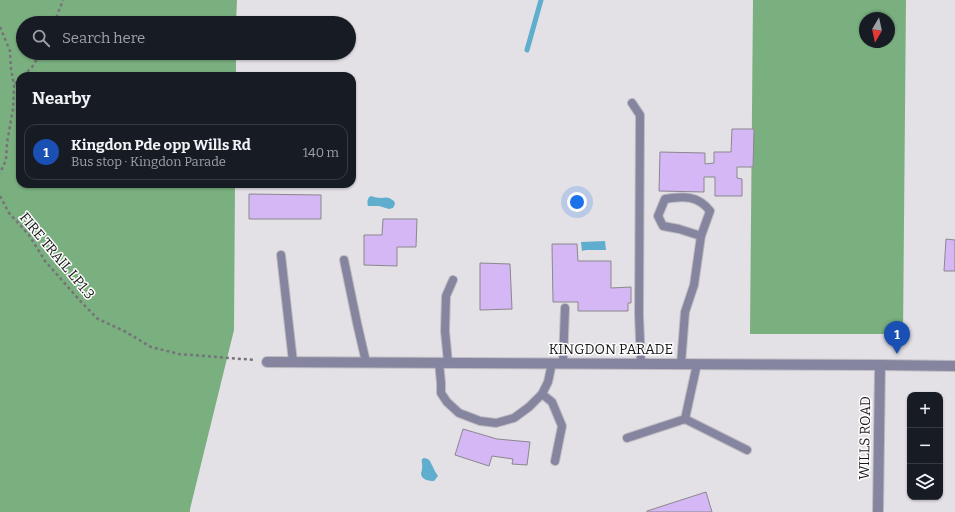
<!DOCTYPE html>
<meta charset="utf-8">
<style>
:root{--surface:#171b24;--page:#20242c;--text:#f1f3f6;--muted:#9ea1a6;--line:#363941;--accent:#7c3aed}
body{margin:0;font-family:Bitter,serif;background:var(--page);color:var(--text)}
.controls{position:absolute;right:12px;bottom:12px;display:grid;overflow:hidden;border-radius:8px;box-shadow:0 1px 3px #0004}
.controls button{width:36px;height:36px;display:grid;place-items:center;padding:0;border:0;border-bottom:1px solid var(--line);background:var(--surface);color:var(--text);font:20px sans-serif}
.compass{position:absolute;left:859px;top:12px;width:36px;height:36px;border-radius:50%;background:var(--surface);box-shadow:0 1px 3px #0004;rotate:189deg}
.you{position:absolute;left:577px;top:202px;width:14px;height:14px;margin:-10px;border:3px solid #fff;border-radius:50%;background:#1a73e8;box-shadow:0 0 0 6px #1a73e833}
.badge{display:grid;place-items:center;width:26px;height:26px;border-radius:50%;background:var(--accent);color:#fff;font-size:13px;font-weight:700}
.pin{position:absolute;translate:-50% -33px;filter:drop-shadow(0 1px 2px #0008)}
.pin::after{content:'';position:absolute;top:21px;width:14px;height:12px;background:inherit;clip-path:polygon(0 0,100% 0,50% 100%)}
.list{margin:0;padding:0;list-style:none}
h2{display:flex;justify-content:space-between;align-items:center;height:52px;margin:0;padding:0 16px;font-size:17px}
h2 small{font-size:13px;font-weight:400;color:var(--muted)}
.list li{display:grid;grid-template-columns:26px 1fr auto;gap:12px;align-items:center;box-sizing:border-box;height:56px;margin:0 8px 8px;padding:0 8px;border:1px solid var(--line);border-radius:12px}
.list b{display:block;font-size:15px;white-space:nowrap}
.list p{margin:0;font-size:13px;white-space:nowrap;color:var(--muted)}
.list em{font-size:13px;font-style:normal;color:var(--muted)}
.icon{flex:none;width:22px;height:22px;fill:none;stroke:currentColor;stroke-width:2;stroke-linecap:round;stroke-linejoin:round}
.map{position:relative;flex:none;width:955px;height:512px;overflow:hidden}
.search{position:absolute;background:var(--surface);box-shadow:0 1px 3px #0004;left:16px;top:16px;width:340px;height:44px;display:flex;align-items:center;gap:10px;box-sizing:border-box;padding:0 14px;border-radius:22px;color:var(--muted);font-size:15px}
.panel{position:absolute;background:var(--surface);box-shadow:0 1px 3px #0004;left:16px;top:72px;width:340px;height:116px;border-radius:12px}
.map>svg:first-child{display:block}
</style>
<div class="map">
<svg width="955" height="512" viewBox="0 0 955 512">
<rect width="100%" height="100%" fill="#e3e0e6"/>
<g fill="#7aaf7f" fill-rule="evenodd">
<path d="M0 0H237L236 23H23V53H236V76H20V184H235L234 330 190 509V512H0Z"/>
<path d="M753 0H906L903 334H750ZM865 18H889V42H865Z"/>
</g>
<g fill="#60aecd">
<path d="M371 196C374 197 378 198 381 198 387 197 389 197 394 201L395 204 393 208 389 209 379 206H368C367 202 367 198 371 196Z"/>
<path d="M605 241 606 250H586L582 251 581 242Z"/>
<path d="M424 458C431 459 430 462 433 467 434 470 436 473 438 476L434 481C429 481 421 480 421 473 421 472 422 471 422 469 423 465 421 463 422 459Z"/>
</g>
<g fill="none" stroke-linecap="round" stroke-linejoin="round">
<path stroke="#60aecd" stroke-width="5" d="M527 50 541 0"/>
</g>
<g fill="#d4b7f4" stroke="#8a888d">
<path d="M732 129H754L753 167H737V178L742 179V196H715V177H704V192L659 191 660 152 705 153V164L714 163V152H731Z"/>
<path d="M249 194 321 195V219H249Z"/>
<path d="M383 219H417L416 247H397V266L364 265V235H382Z"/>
<path d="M946 239 955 240V271H944Z"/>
<path d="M552 244H577L578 261H611V288L631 287V303H628V311H578V302H553Z"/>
<path d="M480 263 510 264 512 309 480 310Z"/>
<path d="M463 429 497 439 530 442 527 465 512 464 513 459 492 456 489 466 455 455Z"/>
<path d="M706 492 712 512H647V511Z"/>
</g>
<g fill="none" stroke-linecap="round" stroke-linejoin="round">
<g stroke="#bfbcc1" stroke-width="10">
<g id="service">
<path d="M632 103 640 115 639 315 641 364"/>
<path d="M281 255 293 362"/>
<path d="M344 260 357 323 366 362"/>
<path d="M439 362 441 383V393L447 402 459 413 480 421 496 423 514 418 529 407 542 394 548 382 552 363"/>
<path d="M448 362 445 331 446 296 453 280"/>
<path d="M563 363 565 308"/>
<path d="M681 364 685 312 694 285 701 236 710 211C698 195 683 196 665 199L658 216 663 226 679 229 701 236"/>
<path d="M542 394 552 402 562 426 555 461"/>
<path d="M685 419 747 450"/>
<path d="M627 438 685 419 697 364"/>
</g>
</g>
<g stroke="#bfbcc1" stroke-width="12">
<path id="minor" d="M267 362 880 365 955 366"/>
</g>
<g stroke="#bfbcc1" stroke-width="12">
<path id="tertiary" d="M878 512 880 365"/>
</g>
<g stroke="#767478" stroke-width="2.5" stroke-dasharray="3 3" stroke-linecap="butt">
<path d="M54 23 63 0"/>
<path d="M0 27 10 51 11 69 14 85 13 109 7 143 6 160 0 173"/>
<path d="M23 76 32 67 41 53"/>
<path d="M15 84 20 79"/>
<path d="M0 196 9 213 29 235 45 261 83 304 98 319 126 332 151 347 179 354 255 360"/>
</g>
<use href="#service" stroke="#8685a0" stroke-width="8"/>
<use href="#minor" stroke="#8685a0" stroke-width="10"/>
<use href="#tertiary" stroke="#8685a0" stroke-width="10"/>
</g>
<g text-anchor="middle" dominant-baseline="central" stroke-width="3" stroke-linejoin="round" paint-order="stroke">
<g font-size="14" fill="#19181a" stroke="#fff">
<text transform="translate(57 256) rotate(50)">FIRE TRAIL LP1.3</text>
<text x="611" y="349">KINGDON PARADE</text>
<text transform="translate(865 438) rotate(-89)">WILLS ROAD</text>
</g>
</g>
</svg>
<div class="controls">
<button>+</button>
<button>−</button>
<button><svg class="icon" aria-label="layers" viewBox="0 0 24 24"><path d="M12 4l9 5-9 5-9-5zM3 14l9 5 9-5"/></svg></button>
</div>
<svg class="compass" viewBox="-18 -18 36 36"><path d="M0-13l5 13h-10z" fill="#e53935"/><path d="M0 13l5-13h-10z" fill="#9ea1a6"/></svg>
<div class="you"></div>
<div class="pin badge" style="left:897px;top:354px;background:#1a4fb4">1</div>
<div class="search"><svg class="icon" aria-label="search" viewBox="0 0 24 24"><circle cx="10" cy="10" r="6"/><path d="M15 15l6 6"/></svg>Search here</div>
<section class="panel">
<h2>Nearby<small></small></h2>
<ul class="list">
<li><span class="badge" style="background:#1a4fb4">1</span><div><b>Kingdon Pde opp Wills Rd</b><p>Bus stop · Kingdon Parade</p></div><em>140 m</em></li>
</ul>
</section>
</div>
